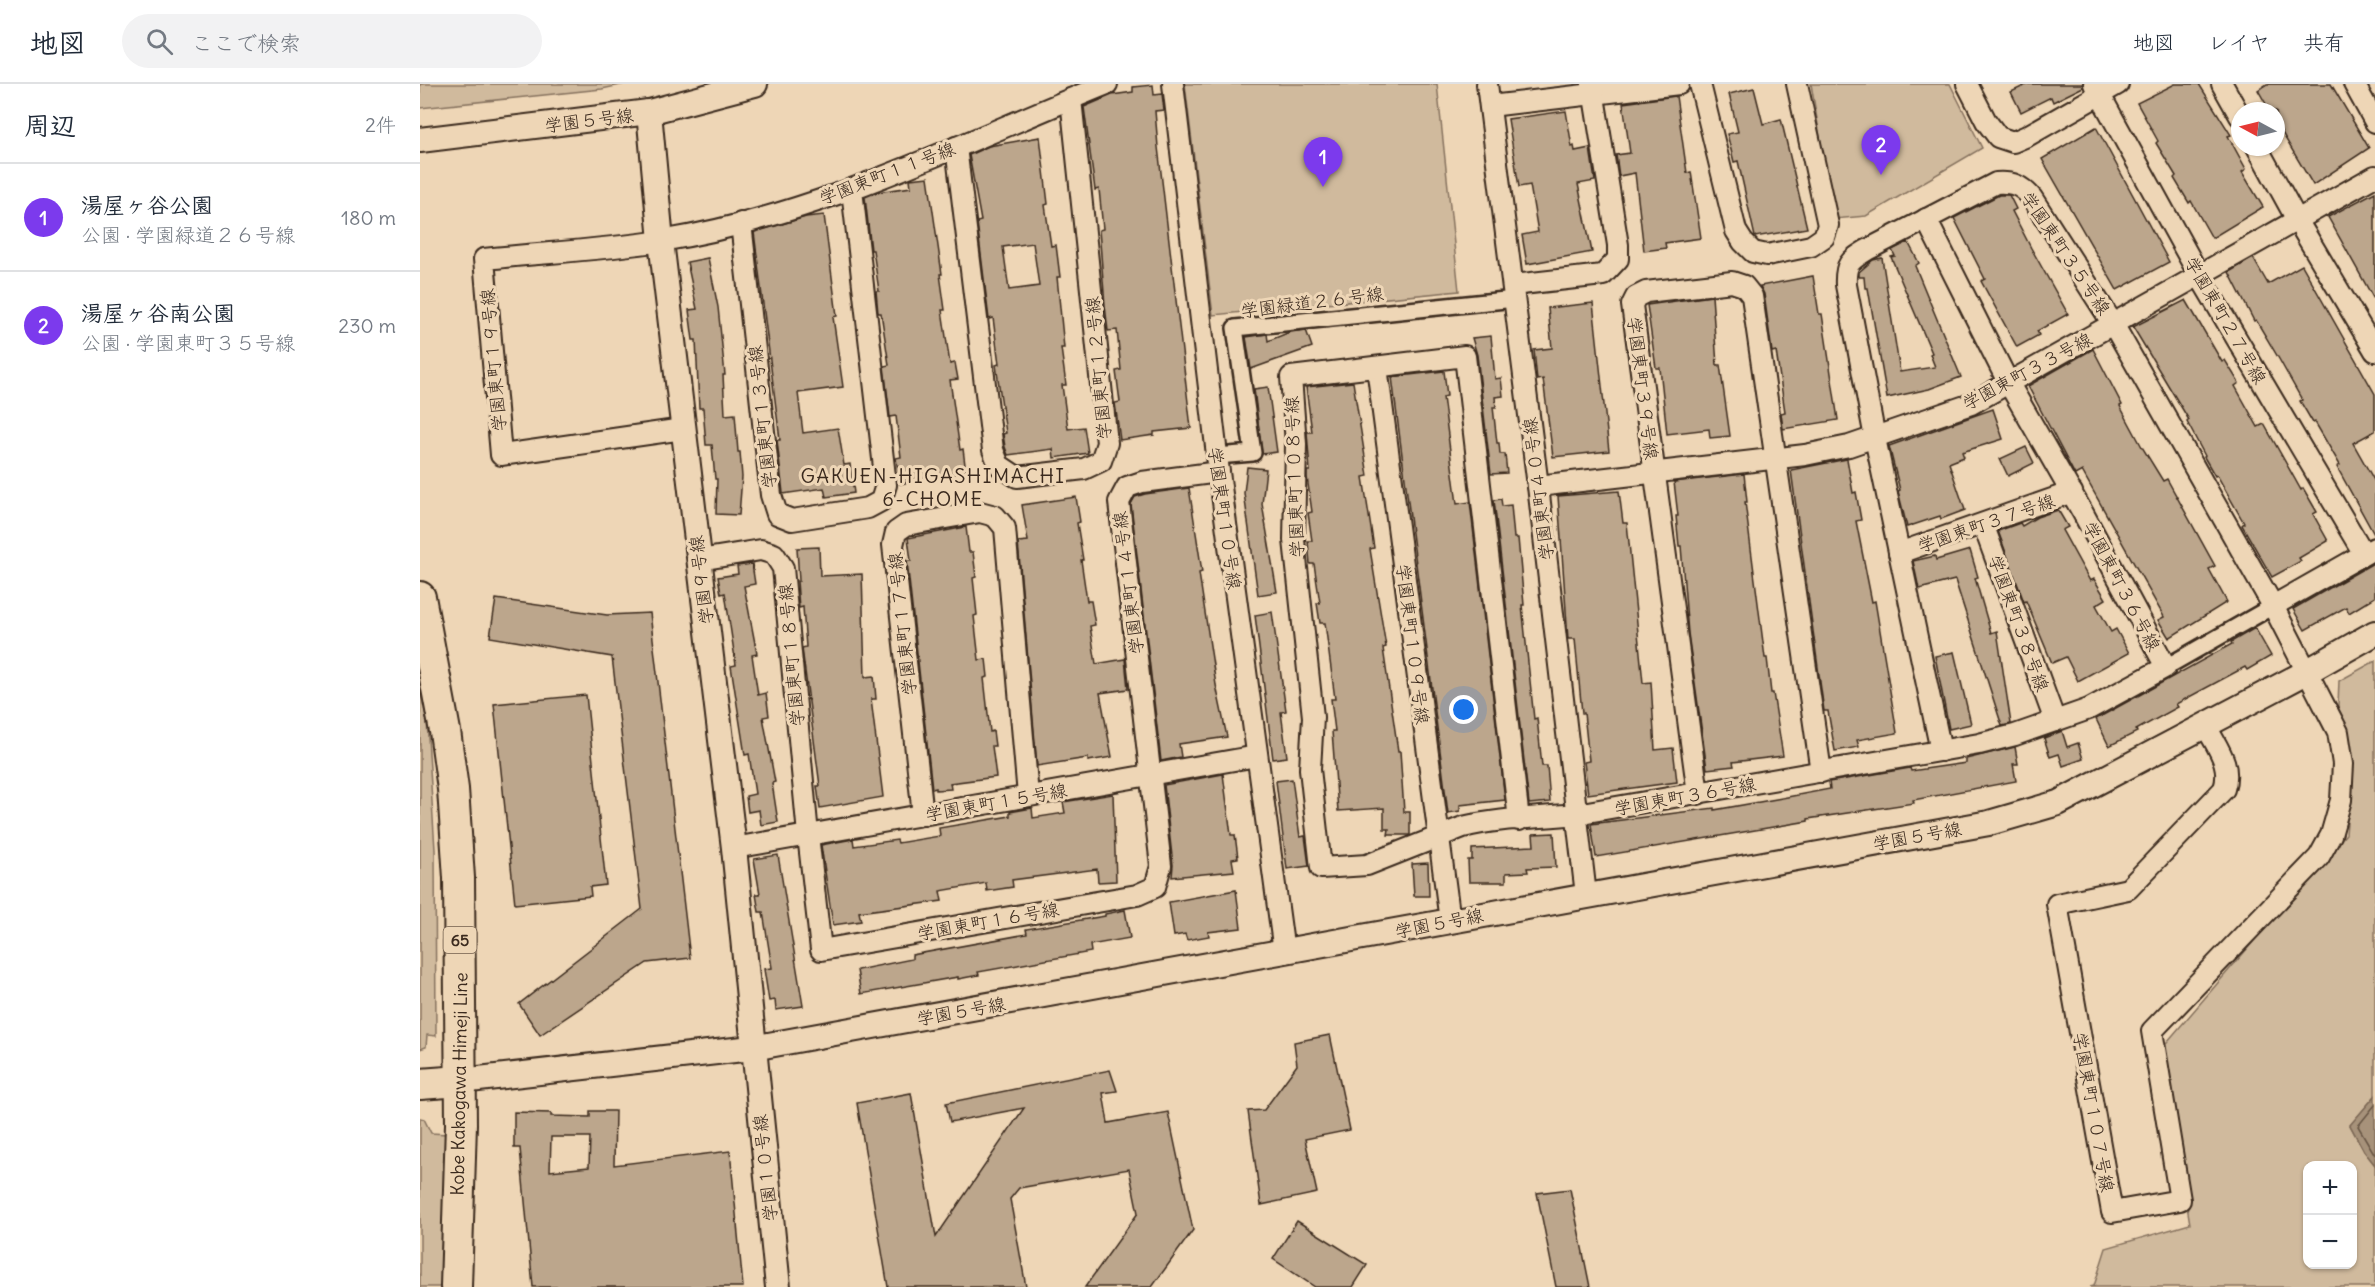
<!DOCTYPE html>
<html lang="ja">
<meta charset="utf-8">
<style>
:root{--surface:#fff;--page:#f2f2f3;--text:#1f2937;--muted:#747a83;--line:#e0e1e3;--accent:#7c3aed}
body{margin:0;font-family:Delius,"Klee One",sans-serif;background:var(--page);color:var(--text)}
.controls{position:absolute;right:18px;bottom:18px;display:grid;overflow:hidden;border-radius:12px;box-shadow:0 2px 4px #0004}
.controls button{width:54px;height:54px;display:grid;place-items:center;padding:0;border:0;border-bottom:2px solid var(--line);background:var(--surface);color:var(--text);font:30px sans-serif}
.compass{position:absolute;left:1811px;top:18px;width:54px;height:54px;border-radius:50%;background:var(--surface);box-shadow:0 2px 4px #0004;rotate:277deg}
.you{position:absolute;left:1044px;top:626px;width:21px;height:21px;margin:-15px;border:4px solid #fff;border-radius:50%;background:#1a73e8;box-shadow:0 0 0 9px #1a73e833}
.badge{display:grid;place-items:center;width:39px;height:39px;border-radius:50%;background:var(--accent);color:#fff;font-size:20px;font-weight:700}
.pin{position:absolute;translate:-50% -50px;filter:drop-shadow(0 2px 3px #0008)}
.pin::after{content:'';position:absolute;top:32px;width:21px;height:18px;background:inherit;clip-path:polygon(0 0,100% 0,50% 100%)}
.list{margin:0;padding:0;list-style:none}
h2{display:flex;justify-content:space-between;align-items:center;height:78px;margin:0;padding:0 24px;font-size:26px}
h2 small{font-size:20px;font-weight:400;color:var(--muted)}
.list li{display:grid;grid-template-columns:39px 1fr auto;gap:18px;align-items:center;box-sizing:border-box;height:108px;padding:0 24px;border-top:2px solid var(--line)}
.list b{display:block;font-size:22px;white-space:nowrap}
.list p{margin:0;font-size:20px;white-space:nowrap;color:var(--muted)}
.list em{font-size:20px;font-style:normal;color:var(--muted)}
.icon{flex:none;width:33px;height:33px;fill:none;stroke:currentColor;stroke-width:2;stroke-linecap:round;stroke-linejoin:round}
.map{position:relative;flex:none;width:1955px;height:1203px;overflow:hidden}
header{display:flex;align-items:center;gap:36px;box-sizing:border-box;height:84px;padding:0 30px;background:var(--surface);border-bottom:2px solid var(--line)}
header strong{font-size:28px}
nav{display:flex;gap:33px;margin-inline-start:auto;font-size:21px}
.search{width:420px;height:54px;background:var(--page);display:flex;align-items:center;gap:15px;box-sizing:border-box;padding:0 21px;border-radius:33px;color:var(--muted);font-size:22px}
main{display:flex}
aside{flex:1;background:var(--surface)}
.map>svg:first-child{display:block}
</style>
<header>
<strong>地図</strong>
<div class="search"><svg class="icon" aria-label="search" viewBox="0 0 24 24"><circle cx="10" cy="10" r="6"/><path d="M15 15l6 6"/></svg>ここで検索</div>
<nav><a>地図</a><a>レイヤ</a><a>共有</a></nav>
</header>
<main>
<aside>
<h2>周辺<small>2件</small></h2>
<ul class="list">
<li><span class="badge">1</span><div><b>湯屋ヶ谷公園</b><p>公園 · 学園緑道２６号線</p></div><em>180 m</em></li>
<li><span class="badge">2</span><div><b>湯屋ヶ谷南公園</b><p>公園 · 学園東町３５号線</p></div><em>230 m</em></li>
</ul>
</aside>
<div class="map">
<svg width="1955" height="1203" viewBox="0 0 1955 1203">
<rect width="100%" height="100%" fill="#eed6b6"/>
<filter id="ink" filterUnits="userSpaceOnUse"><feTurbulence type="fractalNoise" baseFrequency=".0167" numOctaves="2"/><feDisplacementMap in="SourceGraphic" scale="12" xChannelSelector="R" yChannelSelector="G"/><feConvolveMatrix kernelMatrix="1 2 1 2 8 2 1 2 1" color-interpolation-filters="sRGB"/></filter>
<g filter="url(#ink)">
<g fill="#d0ba9d" stroke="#86725e" stroke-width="1.5" fill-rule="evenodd">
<path d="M0 0H205L182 5 0 24Z"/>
<path d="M765 0H1017L1039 207 793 231Z"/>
<path d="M1391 0H1530L1562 64 1446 132 1414 135Z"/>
<path d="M1955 577V1012L1930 1041 1944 1067 1955 1081V1203H1670L1674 1202 1686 1164 1770 1140 1741 965 1926 750 1932 682 1918 622 1919 597ZM1888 1082H1932V1180H1888Z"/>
<path d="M0 605 7 637 15 766 16 952 7 951 6 963 0 965Z"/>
<path d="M0 1034 4 1035 11 1049 27 1050 22 1203H0Z"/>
</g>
<path fill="#a7927a" stroke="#7c6855" stroke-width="1.5" d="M1955 1012V1081L1944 1067 1930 1041Z"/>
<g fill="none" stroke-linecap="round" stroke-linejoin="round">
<path stroke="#665443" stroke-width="1.5" d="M1955 1021 1938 1042 1955 1071"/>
</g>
<g fill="#bca68c" stroke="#3b2a1e" stroke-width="1.5" fill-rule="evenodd">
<path d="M1608 0H1662L1663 3 1633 18 1631 13 1601 28 1591 8Z"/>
<path d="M1755 0H1779L1811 51 1808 52 1826 85 1822 88 1843 123 1792 154 1771 117 1769 119 1754 94 1756 92 1736 59 1738 57 1717 19Z"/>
<path d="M1847 0H1911L1949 64 1893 101 1858 42 1856 27H1850L1838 6Z"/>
<path d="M733 1 734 11 742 10 744 26 735 27 738 63 771 344 734 348V351L700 356 695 319 700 318 696 287 701 286 697 246 688 247 685 221 679 146 683 145 679 105 675 106 664 23 692 11 713 8V3Z"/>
<path d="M1334 4 1343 40 1361 35 1387 144 1335 153 1318 77 1314 78 1307 50 1318 48 1309 10Z"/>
<path d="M1256 12 1267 89 1271 88 1281 154 1245 159 1246 164 1224 167 1215 89 1199 92 1196 71 1210 69 1203 19Z"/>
<path d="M1146 27 1152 63 1154 62 1155 67 1170 64 1175 97 1158 100 1172 168 1107 180 1102 151 1118 148 1110 101 1099 103 1088 35Z"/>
<path d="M1676 43 1749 178 1697 206 1622 75Z"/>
<path d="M620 53 628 120 625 121 631 162 636 161 640 193H637L644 264H641L646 301H642L648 345 664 343 668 369 634 374 633 365 588 371 585 363 583 350 586 349 576 281 579 280 573 234 569 235 557 138 561 137 549 71 569 62ZM613 159 619 202 589 206 583 163Z"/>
<path d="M508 93 522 190H520L525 226H522L530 280 535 279 538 295 530 296 540 366 543 365 546 389 480 400 476 374 481 373 476 332 470 333 464 282 469 281 461 229H458L456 207H459L453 166H451L445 113 457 108 491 103 490 95Z"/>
<path d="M1955 108V217L1908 133Z"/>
<path d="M1579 111H1589L1596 125 1592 127 1611 164 1648 230 1617 247 1619 251 1597 263 1561 197 1565 195 1534 134Z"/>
<path d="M404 131 417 232 413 233 423 303 378 309 383 349 418 344 424 381 430 380 434 409 406 413 404 404 363 410V409L357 356H360L334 148 386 133Z"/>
<path d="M1488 158 1499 179 1495 182 1541 293 1509 305 1467 314 1448 204H1445L1444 193H1439V188L1453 176 1462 174 1480 288 1515 283 1510 270 1512 269 1471 173 1475 172 1472 166Z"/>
<path d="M288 174 298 223 305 291H303L305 331 315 330 318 368H320L322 393 319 431 296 430 297 395H295L292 361H286L283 324H279L276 256H273L269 226 277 225 267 178Z"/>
<path d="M1833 174 1848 200 1882 181 1955 310V347L1933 359 1955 398V452L1917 383 1920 381 1895 338 1893 339 1880 317 1882 316 1859 275 1836 236 1834 237 1809 188Z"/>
<path d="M1393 192 1399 230H1402L1418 336 1363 345 1361 329 1365 328 1356 267 1352 268 1344 210 1340 202Z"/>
<path d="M1292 212 1297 281H1300L1310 352 1290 354 1289 345 1247 350 1240 284H1236L1227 221Z"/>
<path d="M1766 216 1802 278 1805 276 1819 299 1815 302 1838 343 1844 340 1881 406 1883 404 1897 428 1893 430 1908 457 1879 474 1881 477 1852 493 1822 441 1824 439 1797 391 1795 392 1784 373 1785 372 1767 338 1769 336 1713 243Z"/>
<path d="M1173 219 1189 367 1133 373 1123 295 1117 296 1114 266 1132 264 1128 224Z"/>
<path d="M886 246 892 263 831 285 826 253 847 250 848 257 870 248Z"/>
<path d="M1071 252 1075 295 1081 294 1083 312 1075 313 1076 323H1073L1077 359H1079L1080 370H1085L1087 389 1071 390 1057 271 1052 254Z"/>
<path d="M1673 265 1702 321 1700 322 1722 363 1743 397 1747 395 1795 482 1789 485 1807 518 1749 554 1738 536 1744 533 1662 387 1655 391 1608 302Z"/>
<path d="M1024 287 1027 312 1023 313 1037 420 1050 418 1085 716 1040 721V727L1028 729 972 293Z"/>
<path d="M933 298 948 392 943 393 954 464 950 465 966 563 963 564 978 667H980L984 728H990V751H968L969 745H964V724L918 727 912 647H915L911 615H915L905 539H900L897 519H900L894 480H890L888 457H892L888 429 892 428 887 393V387H890L887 348H892L886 303Z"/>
<path d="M848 303 857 368 842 370 834 305Z"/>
<path d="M1573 325 1583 355 1542 368 1544 373 1529 379 1545 426 1521 435 1520 432 1487 443 1478 407 1480 406 1469 362Z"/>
<path d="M1606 363 1614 379 1588 392 1580 375Z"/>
<path d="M1427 375 1433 409 1436 408 1441 436 1436 437 1452 518 1455 517 1477 649 1437 656 1439 663 1415 667 1408 627H1404L1371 386Z"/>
<path d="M827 383 846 385 842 420 857 508 838 511 824 409Z"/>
<path d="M1324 390 1327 418H1325L1345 574H1347L1351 609H1353L1363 672 1313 678 1314 682 1287 685 1268 549 1261 462H1259L1256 432H1258L1254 398Z"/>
<path d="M769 404 782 488 779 489 796 601 807 653 759 660 761 673 741 677 711 420 715 413 725 410Z"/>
<path d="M1199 407 1203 439H1207L1223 599 1231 598 1235 666 1253 664 1257 698 1168 710 1164 678 1169 677 1164 629H1162L1155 555H1148L1138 412Z"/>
<path d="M656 413 660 438 657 439 663 476H661L667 517H671L675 541 670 542 676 580 705 575 708 605 680 609 692 673 668 677V674L617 682 598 458 608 457 602 421Z"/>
<path d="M1081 415 1082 422 1091 421 1094 454H1098L1104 521H1102L1114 635 1117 634 1122 682H1127L1130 718 1109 720 1074 416Z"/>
<path d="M1638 426 1648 443 1642 446 1670 497 1674 495 1686 515 1676 521 1691 548 1696 545 1709 569 1658 597 1646 573 1632 579 1606 517 1604 518 1578 447 1600 439 1602 442 1617 433Z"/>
<path d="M546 443 549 468H553L556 493 553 494 557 531 554 532 559 576 566 575 568 593 564 594 570 648 573 647 575 662H572L576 693 530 699 531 705 516 706V704L512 705 487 477H491L488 454Z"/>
<path d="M399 463 400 492 442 490 445 593 454 592 456 615H451L463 713 400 724 397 702H400L382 564 386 563 383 523 379 524 377 497H379L377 464Z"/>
<path d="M1550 466 1558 493 1555 494 1571 549 1577 547 1591 640 1582 642 1535 496 1499 505 1493 477 1515 472 1516 476Z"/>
<path d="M1955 478V513L1929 529 1926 523 1885 546 1873 525Z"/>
<path d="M332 480 335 500 324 502 337 570 332 571 338 611 346 609 349 632 343 633 355 698 352 699 358 738 341 741 339 726 328 728 326 712 335 710 329 670 325 671 311 582 316 581 305 509 301 510 298 493 318 490 317 482Z"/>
<path d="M76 515 187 531 230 529 270 874 227 879 120 951 99 920 222 825 192 573 70 553Z"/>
<path d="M852 528 866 627 861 628 867 673 853 675 835 531Z"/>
<path d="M1835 544 1851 572 1827 586 1825 583 1756 620 1758 623 1716 646 1717 648 1689 662 1676 635 1812 560 1811 558Z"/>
<path d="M1534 568 1551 640 1529 645 1515 572Z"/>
<path d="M166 611 186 801 170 803 171 812 95 820 74 620Z"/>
<path d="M1642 647 1647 663 1658 659 1663 675 1643 682 1639 670 1630 673 1624 654Z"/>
<path d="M1595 663 1598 680H1593L1596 697 1493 716 1494 719 1388 735V737L1353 743 1176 773 1171 740 1294 724V726L1362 714 1410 705 1409 698 1490 684 1491 687 1546 679V675Z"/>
<path d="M803 690 811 751H815L818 774 812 775 814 787 752 793 753 781 744 701Z"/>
<path d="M872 695 880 753 885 752 889 782 867 785 856 697Z"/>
<path d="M693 710 696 797 678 798 677 785 592 796 593 803 567 807 566 799 520 807 522 817 439 828 441 837 413 841 401 761 433 755 434 762 477 756 478 759 520 752 519 744 590 732V728L612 724 613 734 645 729 643 718Z"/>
<path d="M1134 749 1136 783 1107 784 1108 788 1086 789V798H1049L1048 776H1052V765L1114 762 1113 750Z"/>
<path d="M358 771 383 922 356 926 355 916 349 917 344 885 352 884 343 828H339L336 810H340L334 775Z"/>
<path d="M1008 779 1009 812H994L992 780Z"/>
<path d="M816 806 821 844 788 848 789 852 767 856 765 850 754 852 749 818Z"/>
<path d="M705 826 710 854 670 861 671 868 558 888 559 891 538 895V893L441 910 437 886 492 875V871L607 850 606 845 685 832V830Z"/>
<path d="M910 951 930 1046 885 1055 897 1109 841 1121 828 1027 844 1026 877 981 874 958Z"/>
<path d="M690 986 697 1007 683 1009 688 1039 748 1028 773 1146 732 1203H665L718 1129 709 1085 599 1104 590 1115 606 1203H468L437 1019 491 1009 516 1153 604 1024 530 1038 526 1019Z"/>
<path d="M170 1027H195L194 1081 310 1067 323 1203H113L100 1064H94V1028L131 1029V1032L170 1033ZM131 1053H170L169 1083 130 1087Z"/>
<path d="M1150 1105 1170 1203H1136L1117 1109Z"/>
<path d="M877 1137 947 1181 933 1203H895L853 1175Z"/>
</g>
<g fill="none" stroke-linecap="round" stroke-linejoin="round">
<g stroke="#3b2a1e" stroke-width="20">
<g id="pedestrian">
<path d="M797 372 833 369 815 244 1095 215"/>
<path d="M1746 583 1853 522"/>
</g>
</g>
<g stroke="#3b2a1e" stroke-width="24">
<g id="minor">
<path d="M753 0 799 388 864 868"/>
<path d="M1067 0 1118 402 1166 811"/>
<path d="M1280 0 1316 147 1323 158 1333 168 1347 171 1391 162 1404 153 1408 141 1377 0"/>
<path d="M1547 0 1566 37 1578 53 1593 58 1607 52 1698 0"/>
<path d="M1674 0 1779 191 1944 470"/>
<path d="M1802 0 1820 32"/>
<path d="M1934 0 1955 38"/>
<path d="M1070 22 1259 0"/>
<path d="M536 63 573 366 579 381 597 393 664 385 681 377 687 359 651 15"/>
<path d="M1837 63 1877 136 1955 267"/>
<path d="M321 139 351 411 357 430 372 436 448 424 461 417 466 401 432 106"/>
<path d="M1093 201 1183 191 1198 175V161L1172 0"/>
<path d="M957 283 1030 837"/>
<path d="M263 345 81 371 64 175C122 169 182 166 241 157 397 132 541 59 687 0"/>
<path d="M1118 402 1385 371 1429 362 1551 320 1955 92"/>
<path d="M1563 440 1635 637"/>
<path d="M1479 469 1652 408"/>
<path d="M279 476 341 466 354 470 363 484 388 751 401 866 717 811 735 803 741 782 699 418 707 403 722 398 799 388"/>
<path d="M1853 522 1955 464"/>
<path d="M1521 667 1455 354 1426 201C1425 180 1429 177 1447 166L1576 99C1593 98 1601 101 1612 114L1693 240 1853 522 1918 648 1923 680 1921 716 1911 751 1899 773 1732 947 1760 1116 1692 1128 1637 820 1708 805 1804 705C1812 680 1797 664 1786 642"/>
<path d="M1278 710 1212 221 1216 213 1226 208 1312 198 1324 202 1332 212 1401 688"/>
<path d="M503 731 473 461 476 448 486 441 560 428 575 432 585 444 608 712"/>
<path d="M1099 736 1045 272 871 293 876 360 874 456 893 633 890 685 901 784 947 781 1043 743C1080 734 1119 734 1156 730L1559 660 1595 651 1669 625 1746 583 1663 429 1588 298 1506 135"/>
<path d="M314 764 837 672"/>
</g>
</g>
<g stroke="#3b2a1e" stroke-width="28">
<g id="tertiary">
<path d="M229 28 241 157 314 764 358 1203"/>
<path d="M0 56 229 28 335 0"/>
<path d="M41 997 332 964 1569 739 1638 719 1881 591 1955 549"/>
</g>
</g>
<g stroke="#3b2a1e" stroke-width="34">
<g id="primary">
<path d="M0 513 25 647 33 705 39 794 41 1040 36 1203"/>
<path d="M0 1000 41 997"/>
</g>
</g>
<use href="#pedestrian" stroke="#eed6b6" stroke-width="15"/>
<use href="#minor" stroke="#eed6b6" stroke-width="20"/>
<use href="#tertiary" stroke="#eed6b6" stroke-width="24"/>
<use href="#primary" stroke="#eed6b6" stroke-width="30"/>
</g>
</g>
<g text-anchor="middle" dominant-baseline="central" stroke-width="6" stroke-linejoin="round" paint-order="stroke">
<rect fill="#eed6b6" stroke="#715e4c" stroke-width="1.5" x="23.5" y="843" width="33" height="26" rx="4.5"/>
<g font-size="16" font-weight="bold" fill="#3b2a1e">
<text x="40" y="856">65</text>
</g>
<g font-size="18" fill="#3b2a1e" stroke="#eed6b6">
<text transform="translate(169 36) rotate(-7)">学園５号線</text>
<text transform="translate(467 89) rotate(-21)">学園東町１１号線</text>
<text transform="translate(1646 169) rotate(56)">学園東町３５号線</text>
<text transform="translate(892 218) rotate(-7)">学園緑道２６号線</text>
<text transform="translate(1806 236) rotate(60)">学園東町２７号線</text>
<text transform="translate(73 276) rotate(-95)">学園東町１９号線</text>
<text transform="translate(678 284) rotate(-95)">学園東町１２号線</text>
<text transform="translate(1607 287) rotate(-28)">学園東町３３号線</text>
<text transform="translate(1223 304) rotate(83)">学園東町３９号線</text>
<text transform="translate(342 333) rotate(-96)">学園東町１３号線</text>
<text transform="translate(874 393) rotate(-92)">学園東町１０８号線</text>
<text transform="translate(1118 405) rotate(-97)">学園東町４０号線</text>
<text transform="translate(805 434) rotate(82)">学園東町１０号線</text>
<text transform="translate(1566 439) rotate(-19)">学園東町３７号線</text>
<text transform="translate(281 496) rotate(-97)">学園９号線</text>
<text transform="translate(708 499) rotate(-97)">学園東町１４号線</text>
<text transform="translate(1702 502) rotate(62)">学園東町３６号線</text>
<text transform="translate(1599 539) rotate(70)">学園東町３８号線</text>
<text transform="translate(482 540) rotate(-96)">学園東町１７号線</text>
<text transform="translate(993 560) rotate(83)">学園東町１０９号線</text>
<text transform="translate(371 571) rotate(-95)">学園東町１８号線</text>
<text transform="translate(1265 712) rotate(-10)">学園東町３６号線</text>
<text transform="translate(576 718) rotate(-10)">学園東町１５号線</text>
<text transform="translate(1497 752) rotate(-10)">学園５号線</text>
<text transform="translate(568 837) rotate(-10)">学園東町１６号線</text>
<text transform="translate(1019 839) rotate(-11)">学園５号線</text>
<text transform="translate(541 927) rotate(-10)">学園５号線</text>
<text transform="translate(39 1000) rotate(-89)">Kobe Kakogawa Himeji Line</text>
<text transform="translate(1674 1028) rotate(80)">学園東町１０７号線</text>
<text transform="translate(345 1084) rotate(-96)">学園１０号線</text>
</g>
<g font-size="20" letter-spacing="1.5" fill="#3b2a1e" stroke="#eed6b6">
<text x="513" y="391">GAKUEN-HIGASHIMACHI<tspan x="513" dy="23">6-CHOME</tspan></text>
</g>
</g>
</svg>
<div class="controls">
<button>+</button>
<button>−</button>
</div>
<svg class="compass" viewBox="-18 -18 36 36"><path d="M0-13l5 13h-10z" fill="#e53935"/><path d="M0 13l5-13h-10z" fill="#747a83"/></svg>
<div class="you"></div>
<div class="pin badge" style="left:903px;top:103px">1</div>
<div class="pin badge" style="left:1461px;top:91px">2</div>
</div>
</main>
